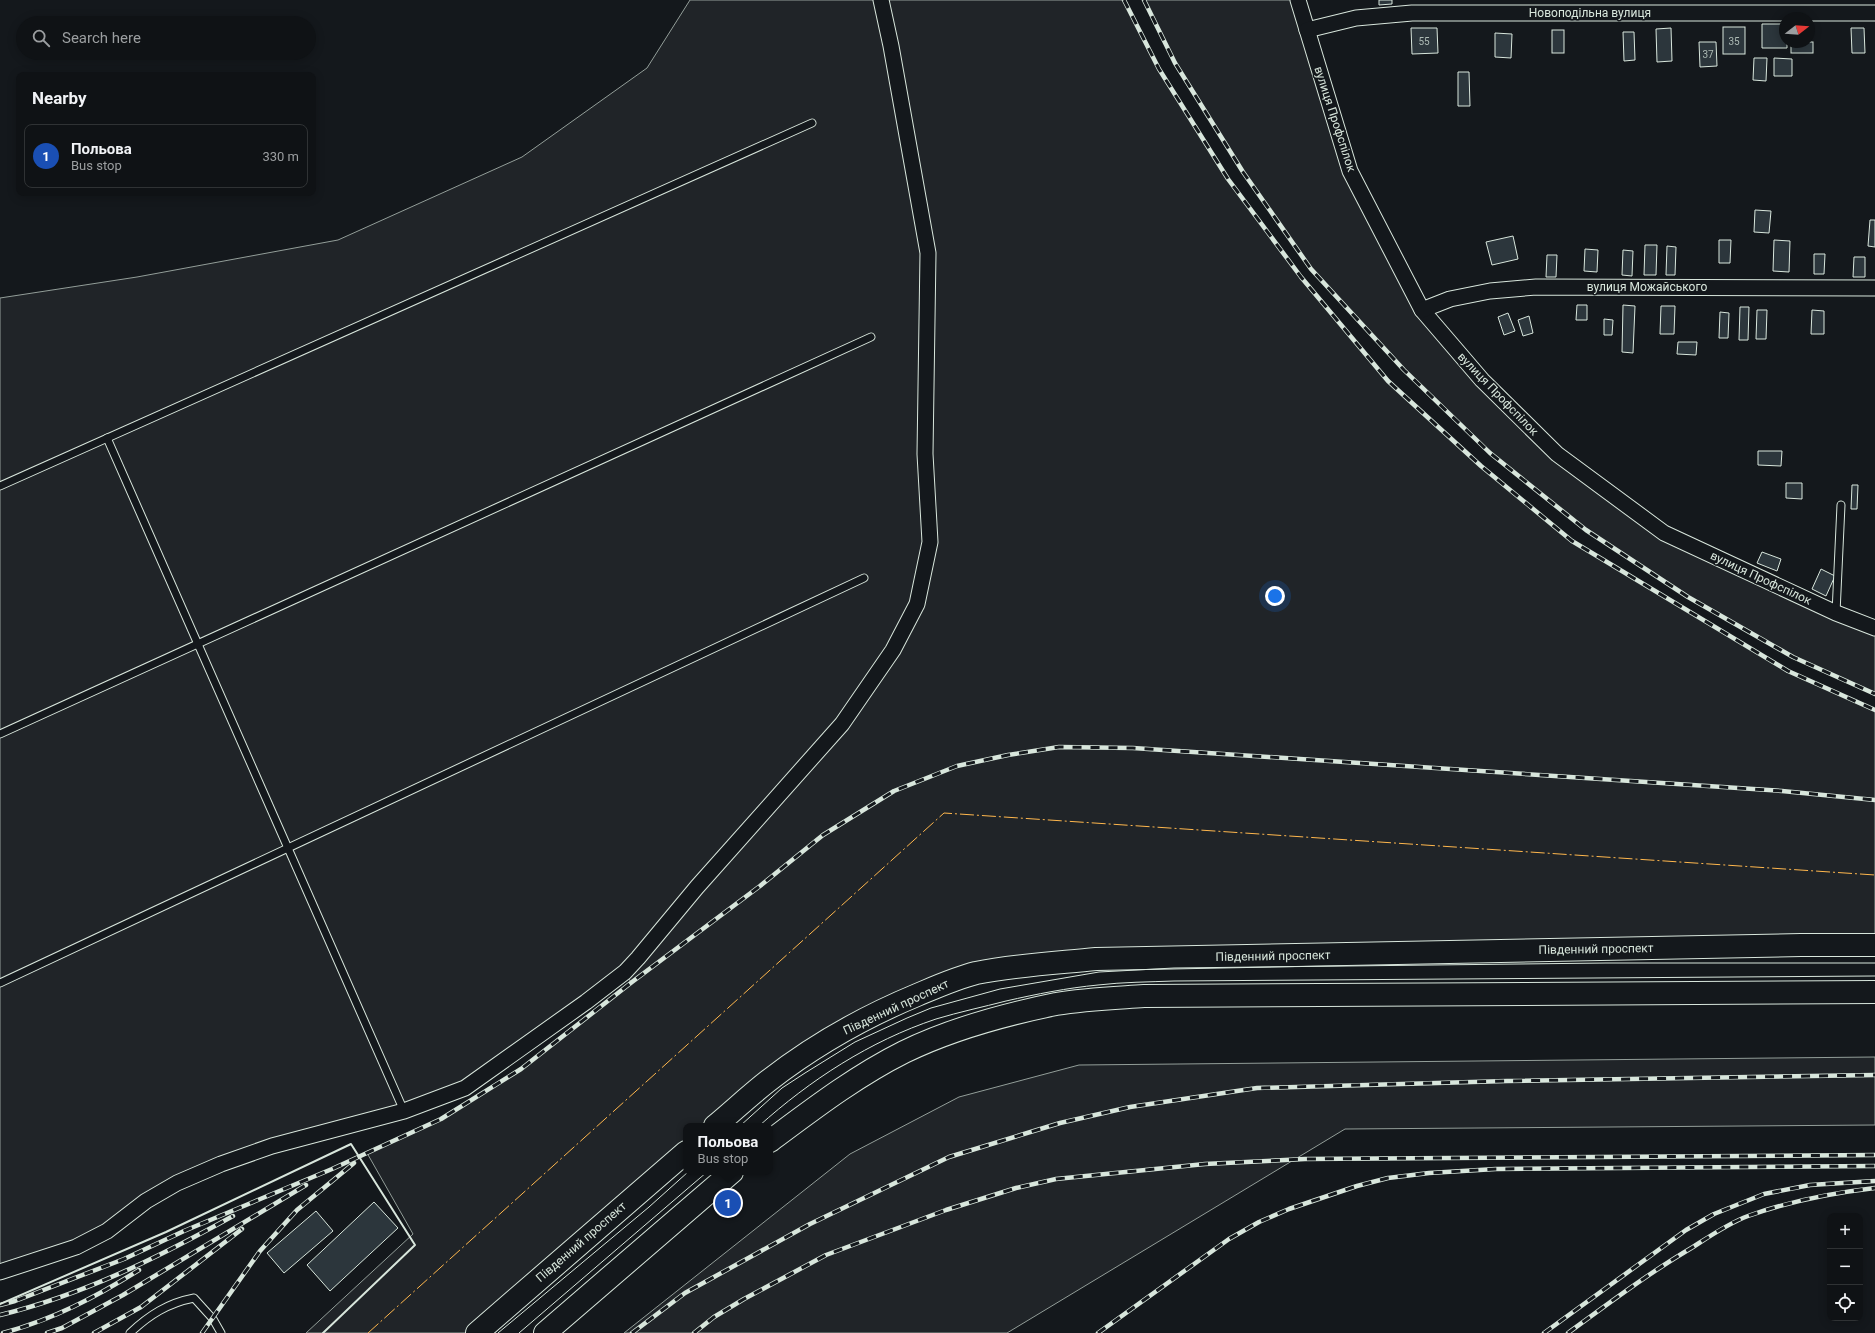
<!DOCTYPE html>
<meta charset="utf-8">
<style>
:root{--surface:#0f1215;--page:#181b1e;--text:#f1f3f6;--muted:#9b9ea0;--line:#2f3234;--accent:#d93025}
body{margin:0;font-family:Roboto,sans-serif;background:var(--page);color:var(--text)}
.controls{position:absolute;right:12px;bottom:12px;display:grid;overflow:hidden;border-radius:8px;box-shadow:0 2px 10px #0003}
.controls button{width:36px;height:36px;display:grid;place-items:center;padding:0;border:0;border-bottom:1px solid var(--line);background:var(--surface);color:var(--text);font:20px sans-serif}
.compass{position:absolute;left:1779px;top:12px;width:36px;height:36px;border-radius:50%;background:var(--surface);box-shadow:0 2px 10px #0003;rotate:73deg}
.you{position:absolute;left:1275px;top:596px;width:14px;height:14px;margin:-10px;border:3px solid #fff;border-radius:50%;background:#1a73e8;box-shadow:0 0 0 6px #1a73e833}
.badge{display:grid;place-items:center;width:26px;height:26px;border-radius:50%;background:var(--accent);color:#fff;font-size:13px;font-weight:700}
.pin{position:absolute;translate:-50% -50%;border:2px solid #fff;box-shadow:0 1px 4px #0006}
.popup{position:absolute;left:683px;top:1123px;width:90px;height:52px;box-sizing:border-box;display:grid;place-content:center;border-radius:8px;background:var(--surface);filter:drop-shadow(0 1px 3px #0005);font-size:13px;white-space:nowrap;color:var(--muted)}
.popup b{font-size:15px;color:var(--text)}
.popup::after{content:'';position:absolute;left:50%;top:100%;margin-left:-8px;border:8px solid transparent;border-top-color:var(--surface)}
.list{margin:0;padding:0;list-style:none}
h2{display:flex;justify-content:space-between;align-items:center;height:52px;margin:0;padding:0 16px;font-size:17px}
h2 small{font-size:13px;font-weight:400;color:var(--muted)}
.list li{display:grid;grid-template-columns:26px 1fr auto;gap:12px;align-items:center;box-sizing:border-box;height:64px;margin:0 8px 8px;padding:0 8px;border:1px solid var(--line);border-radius:8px}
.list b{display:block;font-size:15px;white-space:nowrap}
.list p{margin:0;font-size:13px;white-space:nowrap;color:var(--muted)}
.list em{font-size:13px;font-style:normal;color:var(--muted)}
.icon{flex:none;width:22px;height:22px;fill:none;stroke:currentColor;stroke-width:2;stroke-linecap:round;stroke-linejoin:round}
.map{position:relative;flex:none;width:1875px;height:1333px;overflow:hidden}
.search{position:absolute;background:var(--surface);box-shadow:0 2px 10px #0003;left:16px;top:16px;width:300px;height:44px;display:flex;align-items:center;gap:10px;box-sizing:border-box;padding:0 14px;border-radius:22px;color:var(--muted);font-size:15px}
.panel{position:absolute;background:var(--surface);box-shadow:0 2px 10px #0003;left:16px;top:72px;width:300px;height:124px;border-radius:8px}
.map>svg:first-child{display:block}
</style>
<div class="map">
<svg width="1875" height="1333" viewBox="0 0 1875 1333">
<rect width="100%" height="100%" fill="#14181c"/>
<g fill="#202428" stroke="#939e99">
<path d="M690 0H1124L1159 69 1228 179 1301 277 1388 381 1481 466 1572 541 1788 671 1875 710V945L1035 964 904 1001 715 1126H686V1152L477 1333H306L413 1234 367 1153 441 1119 521 1069 631 982 624 972 465 1088 221 1164 107 1231 0 1272V298L137 277 338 240 522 157 647 68Z"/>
<path d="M1144 0H1298L1350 171 1422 310 1557 454 1664 533 1875 628V694L1793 657 1688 597 1586 530 1490 453 1404 370 1311 269 1243 172 1175 63Z"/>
<path d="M1875 1057V1125L1345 1129 1007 1333H624L850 1154 959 1097 1079 1065Z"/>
</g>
<g fill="#2c363c" stroke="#d8e6dc">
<path d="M1379 0H1392V4L1379 5Z"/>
<path d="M1762 24H1785V42H1787V48H1762Z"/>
<rect x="1723" y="27" width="22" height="27"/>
<path d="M1411 28H1437L1438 53 1412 54Z"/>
<path d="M1671 28 1672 61 1657 62 1656 29Z"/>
<path d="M1851 28H1864L1865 53H1852Z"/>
<rect x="1552" y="30" width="12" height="23"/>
<path d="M1623 32H1634L1635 60 1624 61Z"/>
<path d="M1495 33 1512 34 1511 58 1495 57Z"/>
<path d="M1699 42H1716L1717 66 1700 67Z"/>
<rect x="1791" y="42" width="22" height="11"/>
<path d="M1754 58H1767L1766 81 1753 80Z"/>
<path d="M1774 58 1792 59V76H1774Z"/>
<path d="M1458 72H1469L1470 106H1458Z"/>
<path d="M1755 210 1771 211 1769 233 1754 232Z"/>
<path d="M1870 220H1875V247L1868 246Z"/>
<path d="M1513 236 1518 259 1492 265 1486 242Z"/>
<path d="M1719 240H1731L1730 263H1719Z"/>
<path d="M1774 240 1790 241 1789 272 1773 271Z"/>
<path d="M1645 245H1657L1656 275H1644Z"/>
<path d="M1667 246 1676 247 1675 275H1666Z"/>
<path d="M1585 249 1598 250 1597 272 1584 271Z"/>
<path d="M1623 250 1633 251 1632 276 1622 275Z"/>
<path d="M1814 254H1825L1824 274H1814Z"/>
<path d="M1547 255H1557L1556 277H1546Z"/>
<path d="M1854 257H1865V277H1853Z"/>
<path d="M1577 305H1587V320H1576Z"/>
<path d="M1623 305 1635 306 1633 353 1622 352Z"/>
<path d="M1661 306H1675L1674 334H1660Z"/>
<path d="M1740 307H1749L1748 340H1739Z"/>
<path d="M1757 310H1767L1766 339H1756Z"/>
<path d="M1812 310 1824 311V334H1811Z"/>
<path d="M1720 312 1729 313 1728 338H1719Z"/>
<path d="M1508 313 1515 331 1504 335 1498 317Z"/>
<path d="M1529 316 1533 333 1523 336 1518 320Z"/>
<path d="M1604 319 1613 320 1612 335H1604Z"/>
<path d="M1678 342H1697L1696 355 1677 354Z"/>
<path d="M1758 451H1782L1781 466 1758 465Z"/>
<path d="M1786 483H1802V499L1786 498Z"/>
<path d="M1852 485H1858L1857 509H1851Z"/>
<path d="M1762 552 1781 559 1777 571 1757 563Z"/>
<path d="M1821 569 1835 576 1826 596 1812 589Z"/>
<path d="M374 1202 398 1228 330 1291 307 1265Z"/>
<path d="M316 1211 333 1231 284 1273 267 1253Z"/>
</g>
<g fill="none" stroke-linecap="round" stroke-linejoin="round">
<g stroke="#d8e6dc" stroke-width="9">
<g id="lane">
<path d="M107 438 404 1111"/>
<path d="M0 486 812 123"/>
<path d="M1836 613 1841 505"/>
<path d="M0 734 871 337"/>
<path d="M0 983 864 578"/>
<path d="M130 1333C149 1315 168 1303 194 1298L213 1319 221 1333"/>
</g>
</g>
<g stroke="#d8e6dc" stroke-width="17">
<g id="street">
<path d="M1298 0 1350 171 1422 310 1482 380 1557 454 1664 533 1836 613 1875 628"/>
<path d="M1307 30 1356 18 1412 13H1875"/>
<path d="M1422 310 1450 299 1490 291 1536 287 1875 288"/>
<path d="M0 1272 76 1247 107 1231 146 1201 177 1183 221 1164 272 1146 404 1111 465 1088 586 1002 625 972 638 958 697 887 842 724 893 650 917 604 930 542 925 454 928 253 891 46 881 0"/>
</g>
</g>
<g stroke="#d8e6dc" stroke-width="24">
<g id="primary">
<path d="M715 1126C733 1111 750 1095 768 1081 813 1046 864 1017 917 995 936 987 956 978 976 973 1016 965 1056 963 1096 959L1801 945H1875"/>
<path d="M770 1141C813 1109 856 1076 904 1052 949 1030 1007 1014 1056 1004 1085 999 1115 998 1144 996L1875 992"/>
<path d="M477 1333 686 1152"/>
<path d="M545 1333 732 1172"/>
</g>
</g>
<use href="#lane" stroke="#14181c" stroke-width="7"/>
<use href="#street" stroke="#14181c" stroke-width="15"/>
<use href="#primary" stroke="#14181c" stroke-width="22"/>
<g stroke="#d8e6dc" stroke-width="1">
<path d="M740 1126 782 1088 805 1073 855 1042 907 1018 931 1008 1000 989 1099 972 1174 968 1606 963H1875"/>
<path d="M759 1126C810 1080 870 1041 936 1019 959 1012 983 1007 1006 1001 1037 994 1067 988 1098 985 1123 982 1149 982 1174 981L1875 976"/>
<path d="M498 1333 649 1207 688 1172"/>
<path d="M519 1333 707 1172"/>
</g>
<g stroke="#d8e6dc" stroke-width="4.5">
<g id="rail">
<path d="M1124 0 1159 69 1228 179 1301 277 1388 381 1481 466 1572 541 1788 671 1875 710"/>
<path d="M1144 0 1175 63 1243 172 1311 269 1404 370 1490 453 1586 530 1688 597 1793 657 1875 694"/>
<path d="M0 1305 15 1301 124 1259 184 1231 332 1169 441 1119 521 1069 632 982 760 886 823 835 894 791 957 766 1008 755 1059 747 1133 748 1782 791 1875 800"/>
<path d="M0 1315C83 1295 159 1257 233 1216"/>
<path d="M3 1333C54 1319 94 1298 139 1270"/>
<path d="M47 1333 62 1328 123 1295 306 1185"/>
<path d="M94 1333 141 1307 242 1229"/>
<path d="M202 1333 260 1251 297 1210 354 1163"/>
<path d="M632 1333 685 1293 810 1224 949 1157 1060 1123 1130 1107 1257 1088 1507 1081 1875 1075"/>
<path d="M694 1333 714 1317 744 1299 826 1255 946 1210 1016 1188 1056 1179 1205 1164 1305 1159 1875 1155"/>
<path d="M1098 1333 1229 1239 1259 1222 1289 1209 1357 1186 1388 1178 1429 1173 1496 1169 1875 1166"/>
<path d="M1544 1333 1686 1230 1714 1214 1764 1194 1810 1185 1875 1181"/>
<path d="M1568 1333C1609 1303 1649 1273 1693 1247 1710 1236 1729 1223 1748 1216 1790 1201 1832 1193 1875 1188"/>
</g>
</g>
<use href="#rail" stroke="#14181c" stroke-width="3" stroke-dasharray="9" stroke-linecap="butt"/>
<path stroke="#d8e6dc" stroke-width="2" d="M0 1304 166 1232 351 1144 415 1245 323 1333"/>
<path stroke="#ffb74d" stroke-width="1" stroke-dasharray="14 3 2 3" stroke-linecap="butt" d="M368 1333 944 813 1875 875"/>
</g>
<g text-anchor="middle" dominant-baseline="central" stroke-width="3" stroke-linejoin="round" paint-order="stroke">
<g font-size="10" fill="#adbab4">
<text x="1424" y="41">55</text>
<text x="1734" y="41">35</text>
<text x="1708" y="54">37</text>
</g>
<g font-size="12" fill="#d8e6dc" stroke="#14181c">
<text x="1590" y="13">Новоподільна вулиця</text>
<text transform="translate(1335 119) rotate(72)">вулиця Профспілок</text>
<text x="1647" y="287">вулиця Можайського</text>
<text transform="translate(1498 394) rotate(46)">вулиця Профспілок</text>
<text transform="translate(1761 578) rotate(25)">вулиця Профспілок</text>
<text transform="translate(1596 949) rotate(-1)">Південний проспект</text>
<text transform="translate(1273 956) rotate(-1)">Південний проспект</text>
<text transform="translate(896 1007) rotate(-25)">Південний проспект</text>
<text transform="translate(581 1242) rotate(-41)">Південний проспект</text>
</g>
</g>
</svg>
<div class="controls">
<button>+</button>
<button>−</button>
<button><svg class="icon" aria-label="locate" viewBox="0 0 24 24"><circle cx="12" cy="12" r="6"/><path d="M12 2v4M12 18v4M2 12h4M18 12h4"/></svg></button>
</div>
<svg class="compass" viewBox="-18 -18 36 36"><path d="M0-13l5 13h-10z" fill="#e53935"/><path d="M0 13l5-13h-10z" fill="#9b9ea0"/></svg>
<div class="you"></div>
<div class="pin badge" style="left:728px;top:1203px;background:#1a4fb4">1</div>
<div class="popup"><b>Польова</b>Bus stop</div>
<div class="search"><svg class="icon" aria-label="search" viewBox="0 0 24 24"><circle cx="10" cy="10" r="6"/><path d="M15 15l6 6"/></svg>Search here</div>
<section class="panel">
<h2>Nearby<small></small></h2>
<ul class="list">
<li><span class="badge" style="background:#1a4fb4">1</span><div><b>Польова</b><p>Bus stop</p></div><em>330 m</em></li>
</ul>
</section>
</div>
